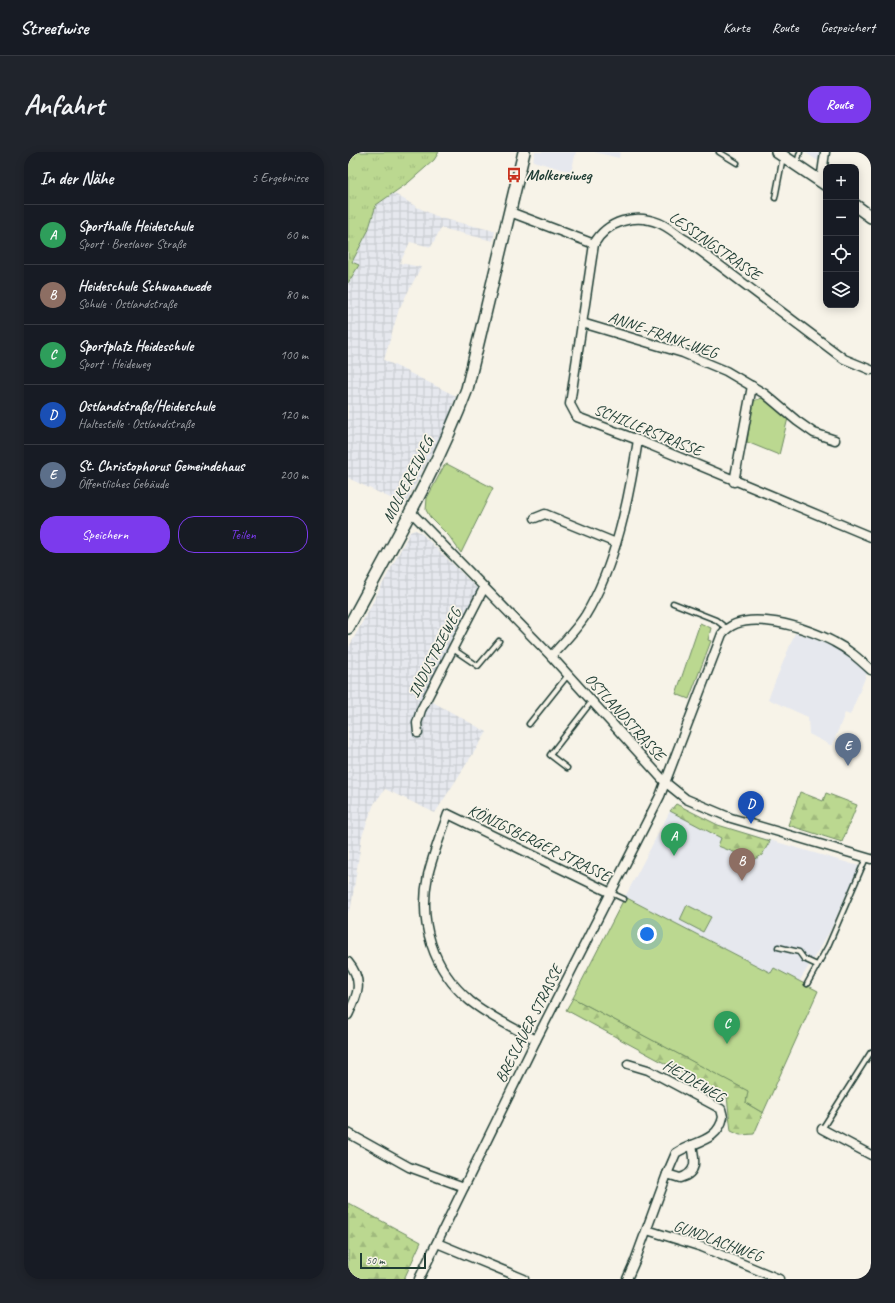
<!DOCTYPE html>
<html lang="de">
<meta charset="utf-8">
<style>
:root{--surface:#171b24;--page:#20242c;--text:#f1f3f6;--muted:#9ea1a6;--line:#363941;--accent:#7c3aed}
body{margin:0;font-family:Caveat,sans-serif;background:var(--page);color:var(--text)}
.controls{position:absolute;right:12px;top:12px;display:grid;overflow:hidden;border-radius:8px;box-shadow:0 2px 10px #0003}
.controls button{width:36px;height:36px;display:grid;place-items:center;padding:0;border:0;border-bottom:1px solid var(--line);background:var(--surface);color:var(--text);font:20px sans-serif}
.scale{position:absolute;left:12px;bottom:10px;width:66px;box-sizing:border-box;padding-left:4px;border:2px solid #1f3d34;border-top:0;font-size:11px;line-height:14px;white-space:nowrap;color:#1f3d34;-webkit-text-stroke:3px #f7f3e8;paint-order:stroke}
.you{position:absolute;left:299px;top:782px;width:14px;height:14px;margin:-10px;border:3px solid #fff;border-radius:50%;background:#1a73e8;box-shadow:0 0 0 6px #1a73e833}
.badge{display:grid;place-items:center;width:26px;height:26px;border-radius:50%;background:var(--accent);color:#fff;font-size:13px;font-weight:700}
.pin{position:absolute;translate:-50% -33px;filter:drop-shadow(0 1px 2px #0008)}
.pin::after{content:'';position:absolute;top:21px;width:14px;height:12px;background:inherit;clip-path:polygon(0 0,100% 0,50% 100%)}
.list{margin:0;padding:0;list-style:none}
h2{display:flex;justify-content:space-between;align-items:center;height:52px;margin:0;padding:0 16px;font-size:17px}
h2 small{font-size:13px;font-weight:400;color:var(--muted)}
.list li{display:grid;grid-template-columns:26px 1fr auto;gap:12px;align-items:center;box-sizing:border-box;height:60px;padding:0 16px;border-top:1px solid var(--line)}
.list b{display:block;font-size:15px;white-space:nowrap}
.list p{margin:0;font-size:13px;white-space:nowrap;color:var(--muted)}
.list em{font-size:13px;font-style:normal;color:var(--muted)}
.actions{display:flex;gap:8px;padding:12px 16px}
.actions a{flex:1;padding:9px 0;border:1px solid var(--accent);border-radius:16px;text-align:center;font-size:14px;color:var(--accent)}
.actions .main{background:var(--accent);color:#fff}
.icon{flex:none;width:22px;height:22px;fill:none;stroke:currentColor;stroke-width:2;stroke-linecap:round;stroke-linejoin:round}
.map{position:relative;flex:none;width:523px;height:1127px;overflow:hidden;border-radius:16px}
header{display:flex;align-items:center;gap:24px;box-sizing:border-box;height:56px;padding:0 20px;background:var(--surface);border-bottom:1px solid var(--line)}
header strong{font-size:19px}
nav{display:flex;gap:22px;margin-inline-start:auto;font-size:14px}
.intro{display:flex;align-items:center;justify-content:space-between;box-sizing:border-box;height:96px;padding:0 24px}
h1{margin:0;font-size:28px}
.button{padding:10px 18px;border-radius:16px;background:var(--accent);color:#fff;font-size:14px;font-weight:700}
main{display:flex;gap:24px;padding:0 24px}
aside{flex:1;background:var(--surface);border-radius:16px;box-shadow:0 2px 10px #0003}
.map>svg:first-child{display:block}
</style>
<header>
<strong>Streetwise</strong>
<nav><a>Karte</a><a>Route</a><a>Gespeichert</a></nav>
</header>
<div class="intro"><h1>Anfahrt</h1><a class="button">Route</a></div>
<main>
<aside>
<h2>In der Nähe<small>5 Ergebnisse</small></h2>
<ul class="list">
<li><span class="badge" style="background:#2e9e5b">A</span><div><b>Sporthalle Heideschule</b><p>Sport · Breslauer Straße</p></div><em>60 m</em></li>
<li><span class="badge" style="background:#8d6e63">B</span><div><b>Heideschule Schwanewede</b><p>Schule · Ostlandstraße</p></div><em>80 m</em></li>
<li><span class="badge" style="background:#2e9e5b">C</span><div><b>Sportplatz Heideschule</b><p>Sport · Heideweg</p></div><em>100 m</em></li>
<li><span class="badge" style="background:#1a4fb4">D</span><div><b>Ostlandstraße/Heideschule</b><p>Haltestelle · Ostlandstraße</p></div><em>120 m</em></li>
<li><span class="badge" style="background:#5c6f8a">E</span><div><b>St. Christophorus Gemeindehaus</b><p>Öffentliches Gebäude</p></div><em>200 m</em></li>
</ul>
<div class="actions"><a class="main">Speichern</a><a>Teilen</a></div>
</aside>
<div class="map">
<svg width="523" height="1127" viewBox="0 0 523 1127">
<defs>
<pattern id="industrial-grid" width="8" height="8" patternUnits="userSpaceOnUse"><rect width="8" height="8" fill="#e6e8ee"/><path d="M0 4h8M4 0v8" fill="none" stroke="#c5c8cd"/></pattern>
<pattern id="grass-tufts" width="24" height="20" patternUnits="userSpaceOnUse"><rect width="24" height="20" fill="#bbd890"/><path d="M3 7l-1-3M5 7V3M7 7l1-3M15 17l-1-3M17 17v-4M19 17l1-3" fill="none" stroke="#a0ba7d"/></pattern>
<pattern id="forest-firs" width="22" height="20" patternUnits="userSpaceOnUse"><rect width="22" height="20" fill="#bbd890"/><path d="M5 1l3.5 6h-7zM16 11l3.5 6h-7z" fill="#a0ba7d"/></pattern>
</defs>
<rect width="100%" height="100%" fill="#f7f3e8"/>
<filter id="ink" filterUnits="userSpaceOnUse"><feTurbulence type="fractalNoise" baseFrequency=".025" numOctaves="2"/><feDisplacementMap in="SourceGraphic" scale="8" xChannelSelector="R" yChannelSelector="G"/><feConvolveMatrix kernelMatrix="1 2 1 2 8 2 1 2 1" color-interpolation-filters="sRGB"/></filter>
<g filter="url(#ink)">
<g fill="#e6e8ee">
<path d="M187 0H228L223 20 185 9Z"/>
<path d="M246 0H272L271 6Z"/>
<path d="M457 0H472L470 9 461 3Z"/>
<path d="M447 481 462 485 494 499 519 521 502 563 497 561 484 594 461 582 460 565 420 547Z"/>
<path d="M328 652 370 673 511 714 482 779 451 830 426 816 423 821 277 745 322 659Z"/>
</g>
<g fill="url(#industrial-grid)">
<path d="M45 41 69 55 92 66 147 79 145 89 93 76 83 95 62 90 52 111 73 115 51 157 36 208 108 244 97 275 57 353 0 326V131L10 113 4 110 20 79 28 53Z"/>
<path d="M67 378 72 380 137 444 83 549 139 580 87 661 37 637 26 652 14 684 3 755 0 761V497L62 380Z"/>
</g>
<path fill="url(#grass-tufts)" stroke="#6d8a62" d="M0 0H91L86 8 61 30 28 53 20 79 4 110 11 113 0 131Z"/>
<g fill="url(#forest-firs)" stroke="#6d8a62">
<path d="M452 640 475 649 478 641 509 653 494 690 440 673Z"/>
<path d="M328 652 370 673 422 689 414 703 406 708 370 694 373 686 322 659Z"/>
<path d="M225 846 401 939 398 951 415 961 406 982 392 983 383 979 379 945 218 858Z"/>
<path d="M0 1051 73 1090 56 1127H0Z"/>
</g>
<g fill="#bbd890" stroke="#6d8a62">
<path d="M414 246 440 266 431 303 399 290 405 249Z"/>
<path d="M99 312 145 336 113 401 101 384 82 365 78 358 79 346 96 314Z"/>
<path d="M352 471 363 476 360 488 363 489 341 547 328 542Z"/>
<path d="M277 745 423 821 426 816 470 839 415 961 398 951 400 939 225 846Z"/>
<path d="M339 753 363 765 355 780 332 768Z"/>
</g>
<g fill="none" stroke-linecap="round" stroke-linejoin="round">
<g stroke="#1f3d34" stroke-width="7">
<g id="lane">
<path d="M371 0 389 11"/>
<path d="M449 11 452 0"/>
<path d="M427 46 435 5"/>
<path d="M325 451 368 468 378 476"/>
<path d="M105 497 130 514 151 489"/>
<path d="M181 572 220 523"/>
<path d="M219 616 202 603 244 549"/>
<path d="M263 741 276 747"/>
<path d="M430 795 451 800 456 807 469 813"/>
<path d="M459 832 480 794 518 706"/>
<path d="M474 977 523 900"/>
</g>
</g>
<g stroke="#1f3d34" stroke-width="11">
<g id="street">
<path d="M473 29 477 0"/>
<path d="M162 60 246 92C259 69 287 61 311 71 321 75 329 83 338 88L496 207 523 218"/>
<path d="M246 92 222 252 229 265 290 288 523 385"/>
<path d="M234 171 335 201 378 219 417 242 449 269 466 281 487 288"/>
<path d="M386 330 404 234"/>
<path d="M62 359 203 504 317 630 338 647 383 666 523 707"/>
<path d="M187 366 197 362 268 391"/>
<path d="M203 504C215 491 228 478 237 464 268 413 281 346 290 288"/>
<path d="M70 581 69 571 73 558 136 436"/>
<path d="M0 810C16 829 10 843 0 863"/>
<path d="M188 888C166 876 142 865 122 849 85 818 70 771 80 723 85 702 93 682 100 662L263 741"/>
<path d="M280 912 300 918 373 957 375 965C370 990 346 989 328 1001L319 1022"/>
<path d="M474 977 523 1003"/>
<path d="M0 981 61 1015 116 1035"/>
<path d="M299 1078 354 1095 431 1127"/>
<path d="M89 1091 176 1127"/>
<path d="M71 1127 188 888 312 644 374 482C395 454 460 476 486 490 500 497 511 507 523 518"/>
<path d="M279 1127 287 1109 319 1022 332 1026C350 1021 347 1008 344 993"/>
</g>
</g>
<g stroke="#1f3d34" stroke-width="14">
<g id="secondary">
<path d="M429 0 478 33"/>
<path d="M508 54 523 65"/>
<path d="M0 476C42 397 88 320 119 237L176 0"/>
</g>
</g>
<use href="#lane" stroke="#f7f3e8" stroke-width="4"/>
<use href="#street" stroke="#f7f3e8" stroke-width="8"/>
<use href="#secondary" stroke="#f7f3e8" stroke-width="11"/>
</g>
</g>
<defs>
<g id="bus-bare" transform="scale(1.2)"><path d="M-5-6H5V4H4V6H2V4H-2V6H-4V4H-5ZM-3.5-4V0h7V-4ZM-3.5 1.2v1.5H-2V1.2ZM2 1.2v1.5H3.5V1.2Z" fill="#c8321e" stroke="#f7f3e8" stroke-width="2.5" paint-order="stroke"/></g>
</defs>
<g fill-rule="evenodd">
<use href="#bus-bare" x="166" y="23"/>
</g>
<g text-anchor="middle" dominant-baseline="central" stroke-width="3.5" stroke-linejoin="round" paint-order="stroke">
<g font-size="16" font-weight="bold" fill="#1f3d34" stroke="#f7f3e8" text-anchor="start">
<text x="178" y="23">Molkereiweg</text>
</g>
<g font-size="16" fill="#1f3d34" stroke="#f7f3e8">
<text transform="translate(367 94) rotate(35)">LESSINGSTRASSE</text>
<text transform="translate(315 183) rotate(19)">ANNE-FRANK-WEG</text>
<text transform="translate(300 278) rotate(22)">SCHILLERSTRASSE</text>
<text transform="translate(60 328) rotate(-63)">MOLKEREIWEG</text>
<text transform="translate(87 501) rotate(-63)">INDUSTRIEWEG</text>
<text transform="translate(277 565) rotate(48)">OSTLANDSTRASSE</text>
<text transform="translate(191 691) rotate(26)">KÖNIGSBERGER STRASSE</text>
<text transform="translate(181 872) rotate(-63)">BRESLAUER STRASSE</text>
<text transform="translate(346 929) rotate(31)">HEIDEWEG</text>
<text transform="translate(370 1089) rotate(20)">GUNDLACHWEG</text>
</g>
</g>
</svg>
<div class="controls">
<button>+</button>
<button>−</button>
<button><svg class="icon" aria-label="locate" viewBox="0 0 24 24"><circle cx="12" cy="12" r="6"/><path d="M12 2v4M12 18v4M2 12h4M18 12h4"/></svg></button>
<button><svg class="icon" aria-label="layers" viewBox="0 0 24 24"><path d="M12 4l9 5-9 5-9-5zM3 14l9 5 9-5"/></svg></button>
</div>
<div class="scale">50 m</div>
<div class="you"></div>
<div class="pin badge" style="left:326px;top:704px;background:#2e9e5b">A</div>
<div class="pin badge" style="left:394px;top:729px;background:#8d6e63">B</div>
<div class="pin badge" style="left:379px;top:892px;background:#2e9e5b">C</div>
<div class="pin badge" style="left:403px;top:672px;background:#1a4fb4">D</div>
<div class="pin badge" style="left:500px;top:614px;background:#5c6f8a">E</div>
</div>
</main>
